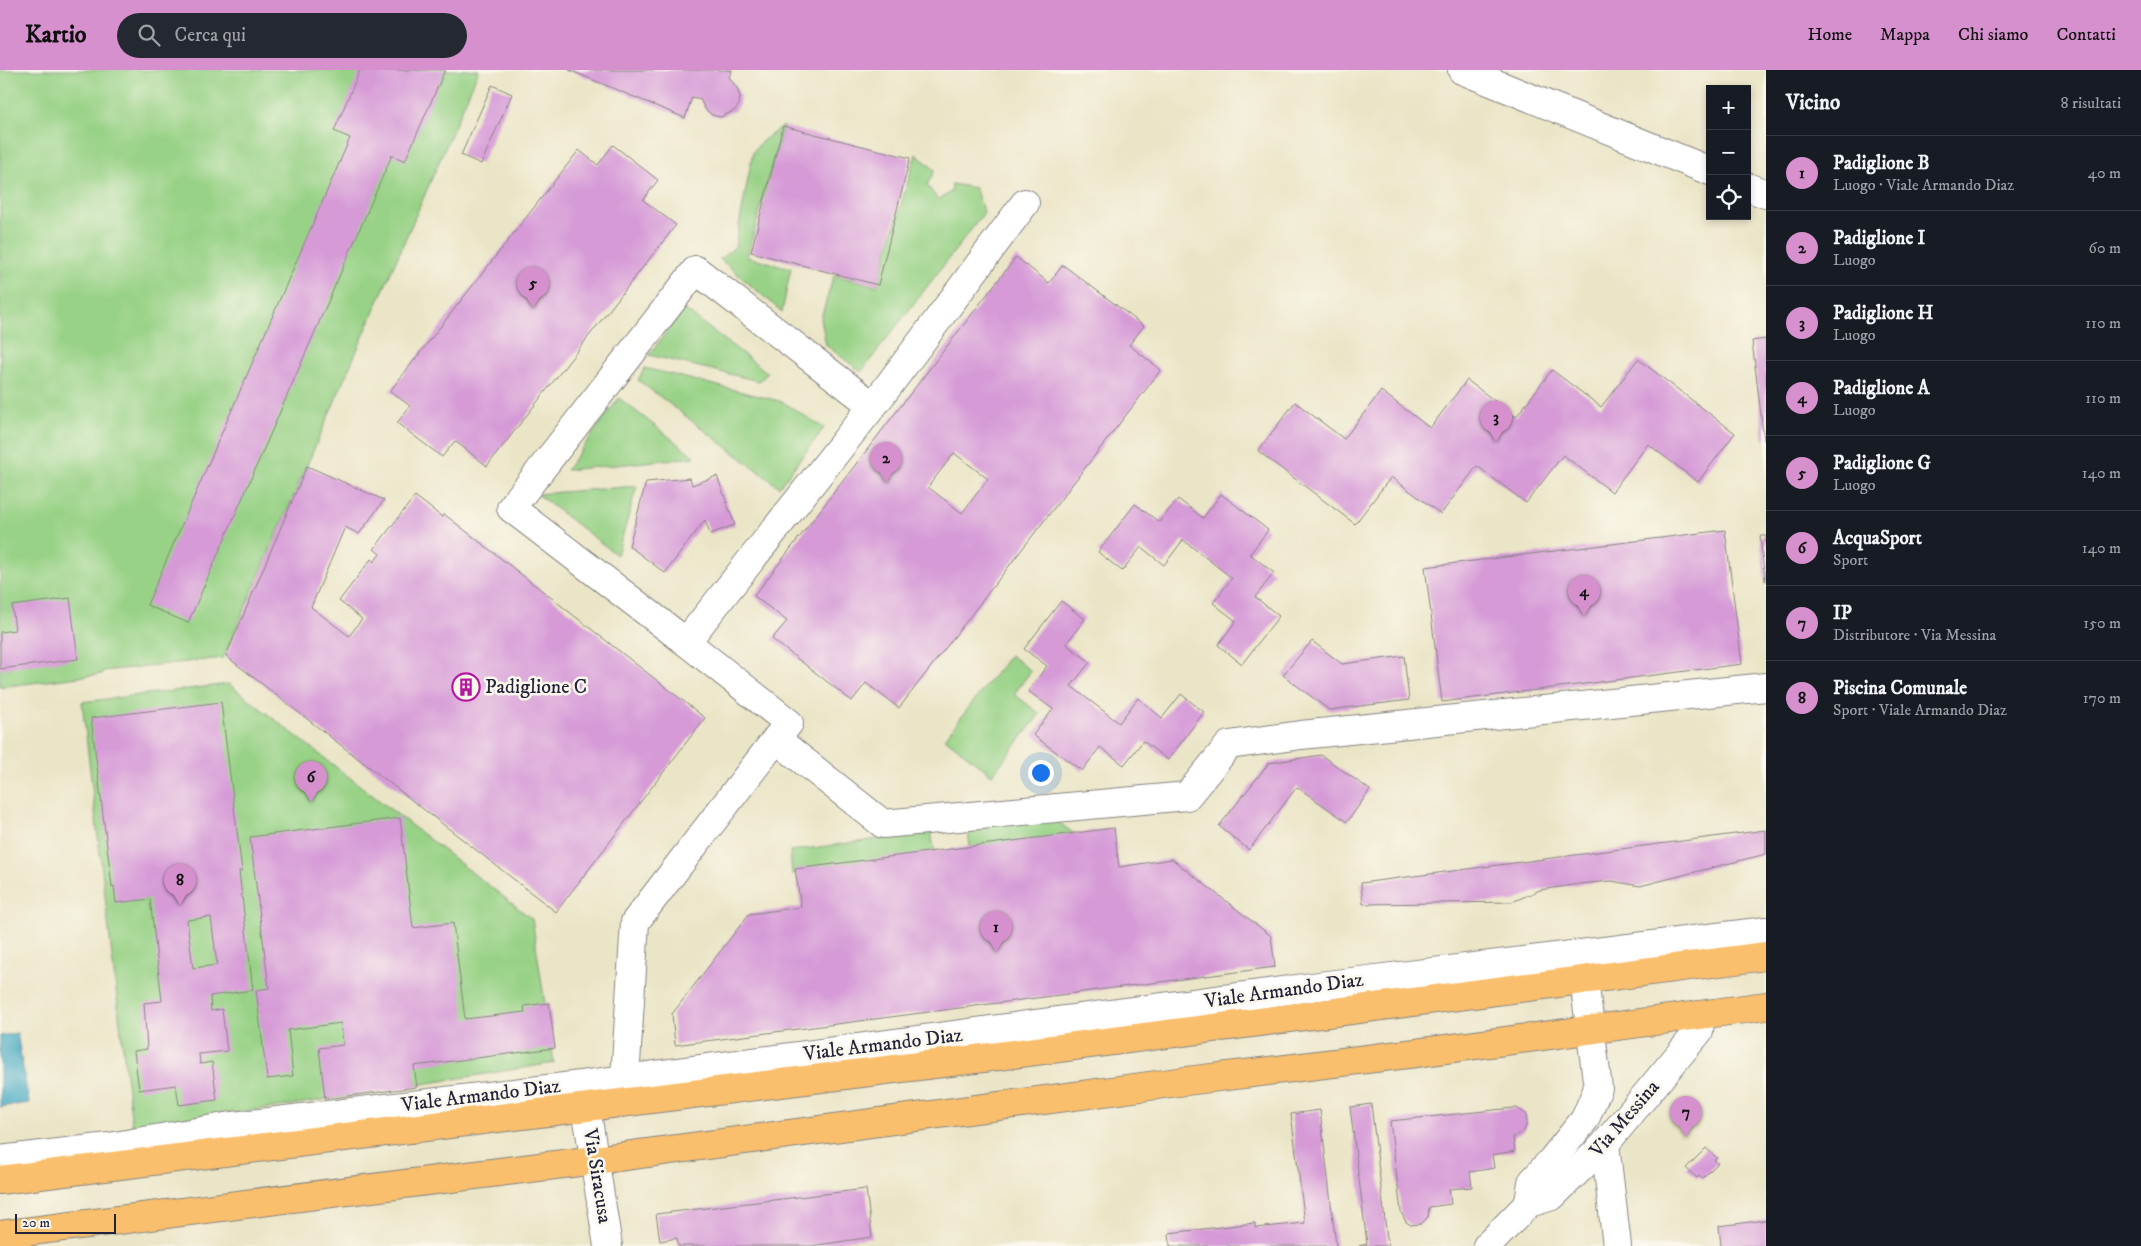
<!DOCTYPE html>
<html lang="it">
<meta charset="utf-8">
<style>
:root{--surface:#171b24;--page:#242831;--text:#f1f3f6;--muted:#9ea1a6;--line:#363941;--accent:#d690ce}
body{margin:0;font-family:"IM FELL DW Pica",serif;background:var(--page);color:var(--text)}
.controls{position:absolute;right:15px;top:15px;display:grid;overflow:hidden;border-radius:0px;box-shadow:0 2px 8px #0003}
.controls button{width:45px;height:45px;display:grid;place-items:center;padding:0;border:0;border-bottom:1px solid var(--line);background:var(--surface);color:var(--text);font:25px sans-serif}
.scale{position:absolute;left:15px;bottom:12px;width:101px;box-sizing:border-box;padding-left:5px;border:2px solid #22223b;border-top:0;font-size:14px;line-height:18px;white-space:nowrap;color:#22223b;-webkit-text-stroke:4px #fbf7ec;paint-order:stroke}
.you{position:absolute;left:1040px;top:702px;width:18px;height:18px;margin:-12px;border:4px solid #fff;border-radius:50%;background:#1a73e8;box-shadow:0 0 0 8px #1a73e833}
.badge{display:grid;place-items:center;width:32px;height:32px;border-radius:50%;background:var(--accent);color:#111;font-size:16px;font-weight:700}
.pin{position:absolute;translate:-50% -41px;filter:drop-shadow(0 1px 2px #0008)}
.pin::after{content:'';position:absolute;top:26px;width:18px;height:15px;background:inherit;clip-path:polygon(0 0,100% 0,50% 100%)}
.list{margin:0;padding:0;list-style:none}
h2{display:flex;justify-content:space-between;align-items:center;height:65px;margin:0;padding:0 20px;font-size:21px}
h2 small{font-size:16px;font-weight:400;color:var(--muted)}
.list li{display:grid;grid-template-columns:32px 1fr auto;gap:15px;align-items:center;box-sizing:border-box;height:75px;padding:0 20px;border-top:1px solid var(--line)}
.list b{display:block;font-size:19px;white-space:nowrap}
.list p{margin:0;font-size:16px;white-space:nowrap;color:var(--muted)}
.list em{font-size:16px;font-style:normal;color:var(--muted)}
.icon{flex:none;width:28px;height:28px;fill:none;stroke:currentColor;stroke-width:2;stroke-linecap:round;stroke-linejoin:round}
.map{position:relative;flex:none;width:1766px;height:1176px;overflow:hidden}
header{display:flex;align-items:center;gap:30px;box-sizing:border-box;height:70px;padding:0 25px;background:var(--accent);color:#111}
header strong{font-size:24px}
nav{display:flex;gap:28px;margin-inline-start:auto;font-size:18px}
.search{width:350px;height:45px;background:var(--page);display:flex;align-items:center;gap:12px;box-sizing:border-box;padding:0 18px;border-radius:28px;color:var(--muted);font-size:19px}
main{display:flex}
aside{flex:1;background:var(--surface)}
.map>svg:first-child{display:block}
</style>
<header>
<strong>Kartio</strong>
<div class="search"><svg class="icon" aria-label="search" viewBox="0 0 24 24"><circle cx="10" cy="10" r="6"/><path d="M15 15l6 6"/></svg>Cerca qui</div>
<nav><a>Home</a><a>Mappa</a><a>Chi siamo</a><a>Contatti</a></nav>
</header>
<main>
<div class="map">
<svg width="1766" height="1176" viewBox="0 0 1766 1176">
<rect width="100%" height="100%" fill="#fbf7ec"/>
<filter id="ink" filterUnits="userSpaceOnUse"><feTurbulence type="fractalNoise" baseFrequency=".02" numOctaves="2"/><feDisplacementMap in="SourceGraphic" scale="10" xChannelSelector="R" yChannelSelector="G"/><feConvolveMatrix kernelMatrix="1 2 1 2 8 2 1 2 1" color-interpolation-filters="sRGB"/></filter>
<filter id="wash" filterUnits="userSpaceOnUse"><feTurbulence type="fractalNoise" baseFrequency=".0096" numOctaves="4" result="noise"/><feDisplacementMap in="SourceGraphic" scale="20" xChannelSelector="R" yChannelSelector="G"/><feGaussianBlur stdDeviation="1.12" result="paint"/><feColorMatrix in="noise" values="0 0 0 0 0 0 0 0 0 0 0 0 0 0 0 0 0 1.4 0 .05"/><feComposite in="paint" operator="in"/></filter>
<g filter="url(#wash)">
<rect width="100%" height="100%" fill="#ebe5c7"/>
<g fill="#98d286" stroke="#5d7a60">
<path d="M0 0H479L223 588 103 601 102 604 0 617Z"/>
<path d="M783 56 747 187 791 198 782 242 720 189 735 177 753 82 761 72Z"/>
<path d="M916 84 935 100 927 115 938 130 951 122 952 114 975 118 984 143 861 302 826 275 821 248 834 205 877 216Z"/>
<path d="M684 239 768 303 759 311 649 285Z"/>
<path d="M645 298 783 332 824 358 779 417 638 310Z"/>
<path d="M619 328 695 387 566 400Z"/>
<path d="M637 416 617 485 537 424Z"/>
<path d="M1010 585 1031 601 1014 624 1040 644 992 705 945 668Z"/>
<path d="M229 614 532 849 554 993 279 1037 132 1055 82 632Z"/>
<path d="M1049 745 1077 766 970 779 968 756Z"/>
<path d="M931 762 935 784 792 804 790 781Z"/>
</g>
<path fill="#41a8c1" stroke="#32657e" d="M17 963 29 1033 0 1037V966Z"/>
<g id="blocks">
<g fill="#d69ad7" fill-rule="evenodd">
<path d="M360 0H445L405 91 392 85 188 553 147 535 350 68 334 61Z"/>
<path d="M569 0H732L729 7 737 18 740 27 739 35 734 41 720 47 712 45 705 39 700 29 692 27 685 48Z"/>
<path d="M492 15 512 24 481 94 461 85Z"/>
<path d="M783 56 910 88 878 215 751 182Z"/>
<path d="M613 75 658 110 643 130 676 155 487 396 455 371 442 387 397 353 410 336 390 321 579 80 598 95Z"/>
<path d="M1016 187 1049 213 1063 195 1144 256 1129 275 1161 300 899 638 866 613 852 631 772 569 787 551 754 526ZM954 383 988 409 962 443 928 417Z"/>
<path d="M1766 269V370H1764L1752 271Z"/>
<path d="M1638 289 1735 363 1698 412 1648 374 1612 422 1563 385 1526 433 1477 396 1441 444 1391 407 1355 454 1258 381 1295 332 1344 369 1381 321 1430 358 1467 310 1516 347 1552 300 1601 337Z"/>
<path d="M307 396 384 430 359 464 345 457 311 537 349 566 362 549 339 531 371 489 374 492 380 484 374 479 415 426 442 447 444 444 705 648 556 842 226 586Z"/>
<path d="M717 406 735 455 710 464 705 450 665 503 629 476 646 412 690 408 692 415Z"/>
<path d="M1221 424 1268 460 1250 484 1274 503 1255 527 1279 546 1242 594 1218 575 1236 551 1213 533 1232 508 1183 470 1164 495 1141 477 1122 501 1098 482 1135 434 1159 452 1178 429 1203 448Z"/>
<path d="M1725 460 1742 594 1442 632 1425 497Z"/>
<path d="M1760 466H1766V511H1765Z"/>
<path d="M70 528 78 589 0 599V562L15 560 12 536Z"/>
<path d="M1061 531 1085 549 1066 574 1090 592 1071 616 1119 653 1138 628 1162 648 1181 624 1204 642 1168 690 1143 671 1124 695 1100 677 1082 701 1033 665 1053 639 1028 621 1047 596 1024 579Z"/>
<path d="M1312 571 1342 594 1404 586 1409 630 1329 640 1283 605Z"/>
<path d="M221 632 242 801H239L253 920 210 926 211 941 222 939 227 981 199 984 200 994 212 992 217 1030 179 1035 176 1015 139 1020 134 981 147 979 144 933 162 931 150 829 116 833 114 816 112 817 91 648ZM211 847 217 895 193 898 187 850Z"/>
<path d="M1321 685 1370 720 1347 752 1297 717 1249 780 1219 756 1269 693Z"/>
<path d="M400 748 413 858 453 853 465 949 525 942 524 936 549 933 555 978 414 996 417 1017 325 1029 319 978 343 975 341 953 288 960 293 1006 267 1009 256 920 269 918 250 767Z"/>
<path d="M1114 758 1119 797 1172 789 1271 866 1275 897 675 975 672 944 749 844 801 837 795 799Z"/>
<path d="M1766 760V784L1640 816 1611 811 1579 814 1540 820 1512 832 1363 834 1361 813Z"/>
<path d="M1371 1034 1388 1176H1359L1367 1174 1350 1037Z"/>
<path d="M1513 1038H1517L1526 1044 1527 1052 1524 1061 1513 1067 1515 1081 1492 1085 1494 1098 1470 1102 1472 1117 1449 1119 1451 1134 1429 1137 1428 1147 1421 1154 1411 1155 1406 1152 1401 1142 1390 1051Z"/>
<path d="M1320 1040 1336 1176H1170L1169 1163 1255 1153V1158L1305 1153 1291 1044Z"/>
<path d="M1706 1078 1717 1088 1714 1090 1718 1093 1702 1109 1699 1106 1697 1108 1686 1098Z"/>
<path d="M866 1119 872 1167 811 1176H678L677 1168 660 1171 656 1144Z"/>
<path d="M1766 1150V1176H1721L1719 1156Z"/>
</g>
</g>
</g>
<g filter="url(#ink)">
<use href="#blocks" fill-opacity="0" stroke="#868481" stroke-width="1"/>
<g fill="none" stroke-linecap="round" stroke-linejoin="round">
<g stroke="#868481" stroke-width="30">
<g id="minor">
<path d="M1462 0 1710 101"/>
<path d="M1747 117 1766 124"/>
<path d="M1025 133 883 323 686 572 789 653 776 669 883 754 1187 726 1229 675 1301 665 1766 617"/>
<path d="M686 572 511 438 696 200 873 336"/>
<path d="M625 1009 635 852 776 669"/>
<path d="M586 1037 608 1176"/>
<path d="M1605 1074 1617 1176"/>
<path d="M0 1090 109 1077 225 1057 581 1015 1327 915 1766 861"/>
<path d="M1529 1133 1532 1112 1552 1090 1585 1049 1598 1018 1584 910"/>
<path d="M1487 1176 1529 1133 1552 1126 1605 1074 1699 961 1701 945"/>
</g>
</g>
<g stroke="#868481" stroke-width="30">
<g id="major">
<path d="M0 1110 983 988 1766 886"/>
<path d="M0 1165 595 1090 1186 1011 1416 983 1766 936"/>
</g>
</g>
<use href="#minor" stroke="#fff" stroke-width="28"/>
<use href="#major" stroke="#f9bf6d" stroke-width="28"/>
</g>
</g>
<defs>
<g id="building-ring" transform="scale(1.4375)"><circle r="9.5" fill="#fbf7ec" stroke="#b5179e" stroke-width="1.5"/><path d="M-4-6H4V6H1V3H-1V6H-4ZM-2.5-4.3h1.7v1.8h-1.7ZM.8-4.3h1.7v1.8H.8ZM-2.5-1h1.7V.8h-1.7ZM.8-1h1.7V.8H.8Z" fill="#b5179e"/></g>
</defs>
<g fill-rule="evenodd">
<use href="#building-ring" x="466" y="617"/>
</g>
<g text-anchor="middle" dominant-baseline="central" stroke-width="5" stroke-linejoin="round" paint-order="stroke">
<g font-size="20" fill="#22223b" stroke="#fbf7ec" text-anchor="start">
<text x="485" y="617">Padiglione C</text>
</g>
<g font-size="20" fill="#22223b" stroke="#fbf7ec">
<text transform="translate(1284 921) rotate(-8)">Viale Armando Diaz</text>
<text transform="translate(883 975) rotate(-7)">Viale Armando Diaz</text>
<text transform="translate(481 1026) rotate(-7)">Viale Armando Diaz</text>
<text transform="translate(1625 1049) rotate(-49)">Via Messina</text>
<text transform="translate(597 1106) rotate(81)">Via Siracusa</text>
</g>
</g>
</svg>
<div class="controls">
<button>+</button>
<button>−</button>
<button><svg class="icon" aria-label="locate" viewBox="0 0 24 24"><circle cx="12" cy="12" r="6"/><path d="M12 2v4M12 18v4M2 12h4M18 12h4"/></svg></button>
</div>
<div class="scale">20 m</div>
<div class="you"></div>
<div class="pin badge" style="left:996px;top:882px">1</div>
<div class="pin badge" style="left:886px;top:413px">2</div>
<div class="pin badge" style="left:1496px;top:372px">3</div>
<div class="pin badge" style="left:1584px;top:546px">4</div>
<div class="pin badge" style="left:533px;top:238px">5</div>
<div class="pin badge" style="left:311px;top:732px">6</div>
<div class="pin badge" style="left:1686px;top:1067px">7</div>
<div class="pin badge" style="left:180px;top:835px">8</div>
</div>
<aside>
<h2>Vicino<small>8 risultati</small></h2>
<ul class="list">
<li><span class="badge">1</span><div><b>Padiglione B</b><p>Luogo · Viale Armando Diaz</p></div><em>40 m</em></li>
<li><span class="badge">2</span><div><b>Padiglione I</b><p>Luogo</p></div><em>60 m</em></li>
<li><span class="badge">3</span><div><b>Padiglione H</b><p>Luogo</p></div><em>110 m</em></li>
<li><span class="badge">4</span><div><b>Padiglione A</b><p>Luogo</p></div><em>110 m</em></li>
<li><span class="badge">5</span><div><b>Padiglione G</b><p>Luogo</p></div><em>140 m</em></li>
<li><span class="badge">6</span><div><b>AcquaSport</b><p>Sport</p></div><em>140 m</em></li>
<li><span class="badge">7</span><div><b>IP</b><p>Distributore · Via Messina</p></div><em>150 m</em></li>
<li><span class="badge">8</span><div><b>Piscina Comunale</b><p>Sport · Viale Armando Diaz</p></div><em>170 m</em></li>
</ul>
</aside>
</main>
